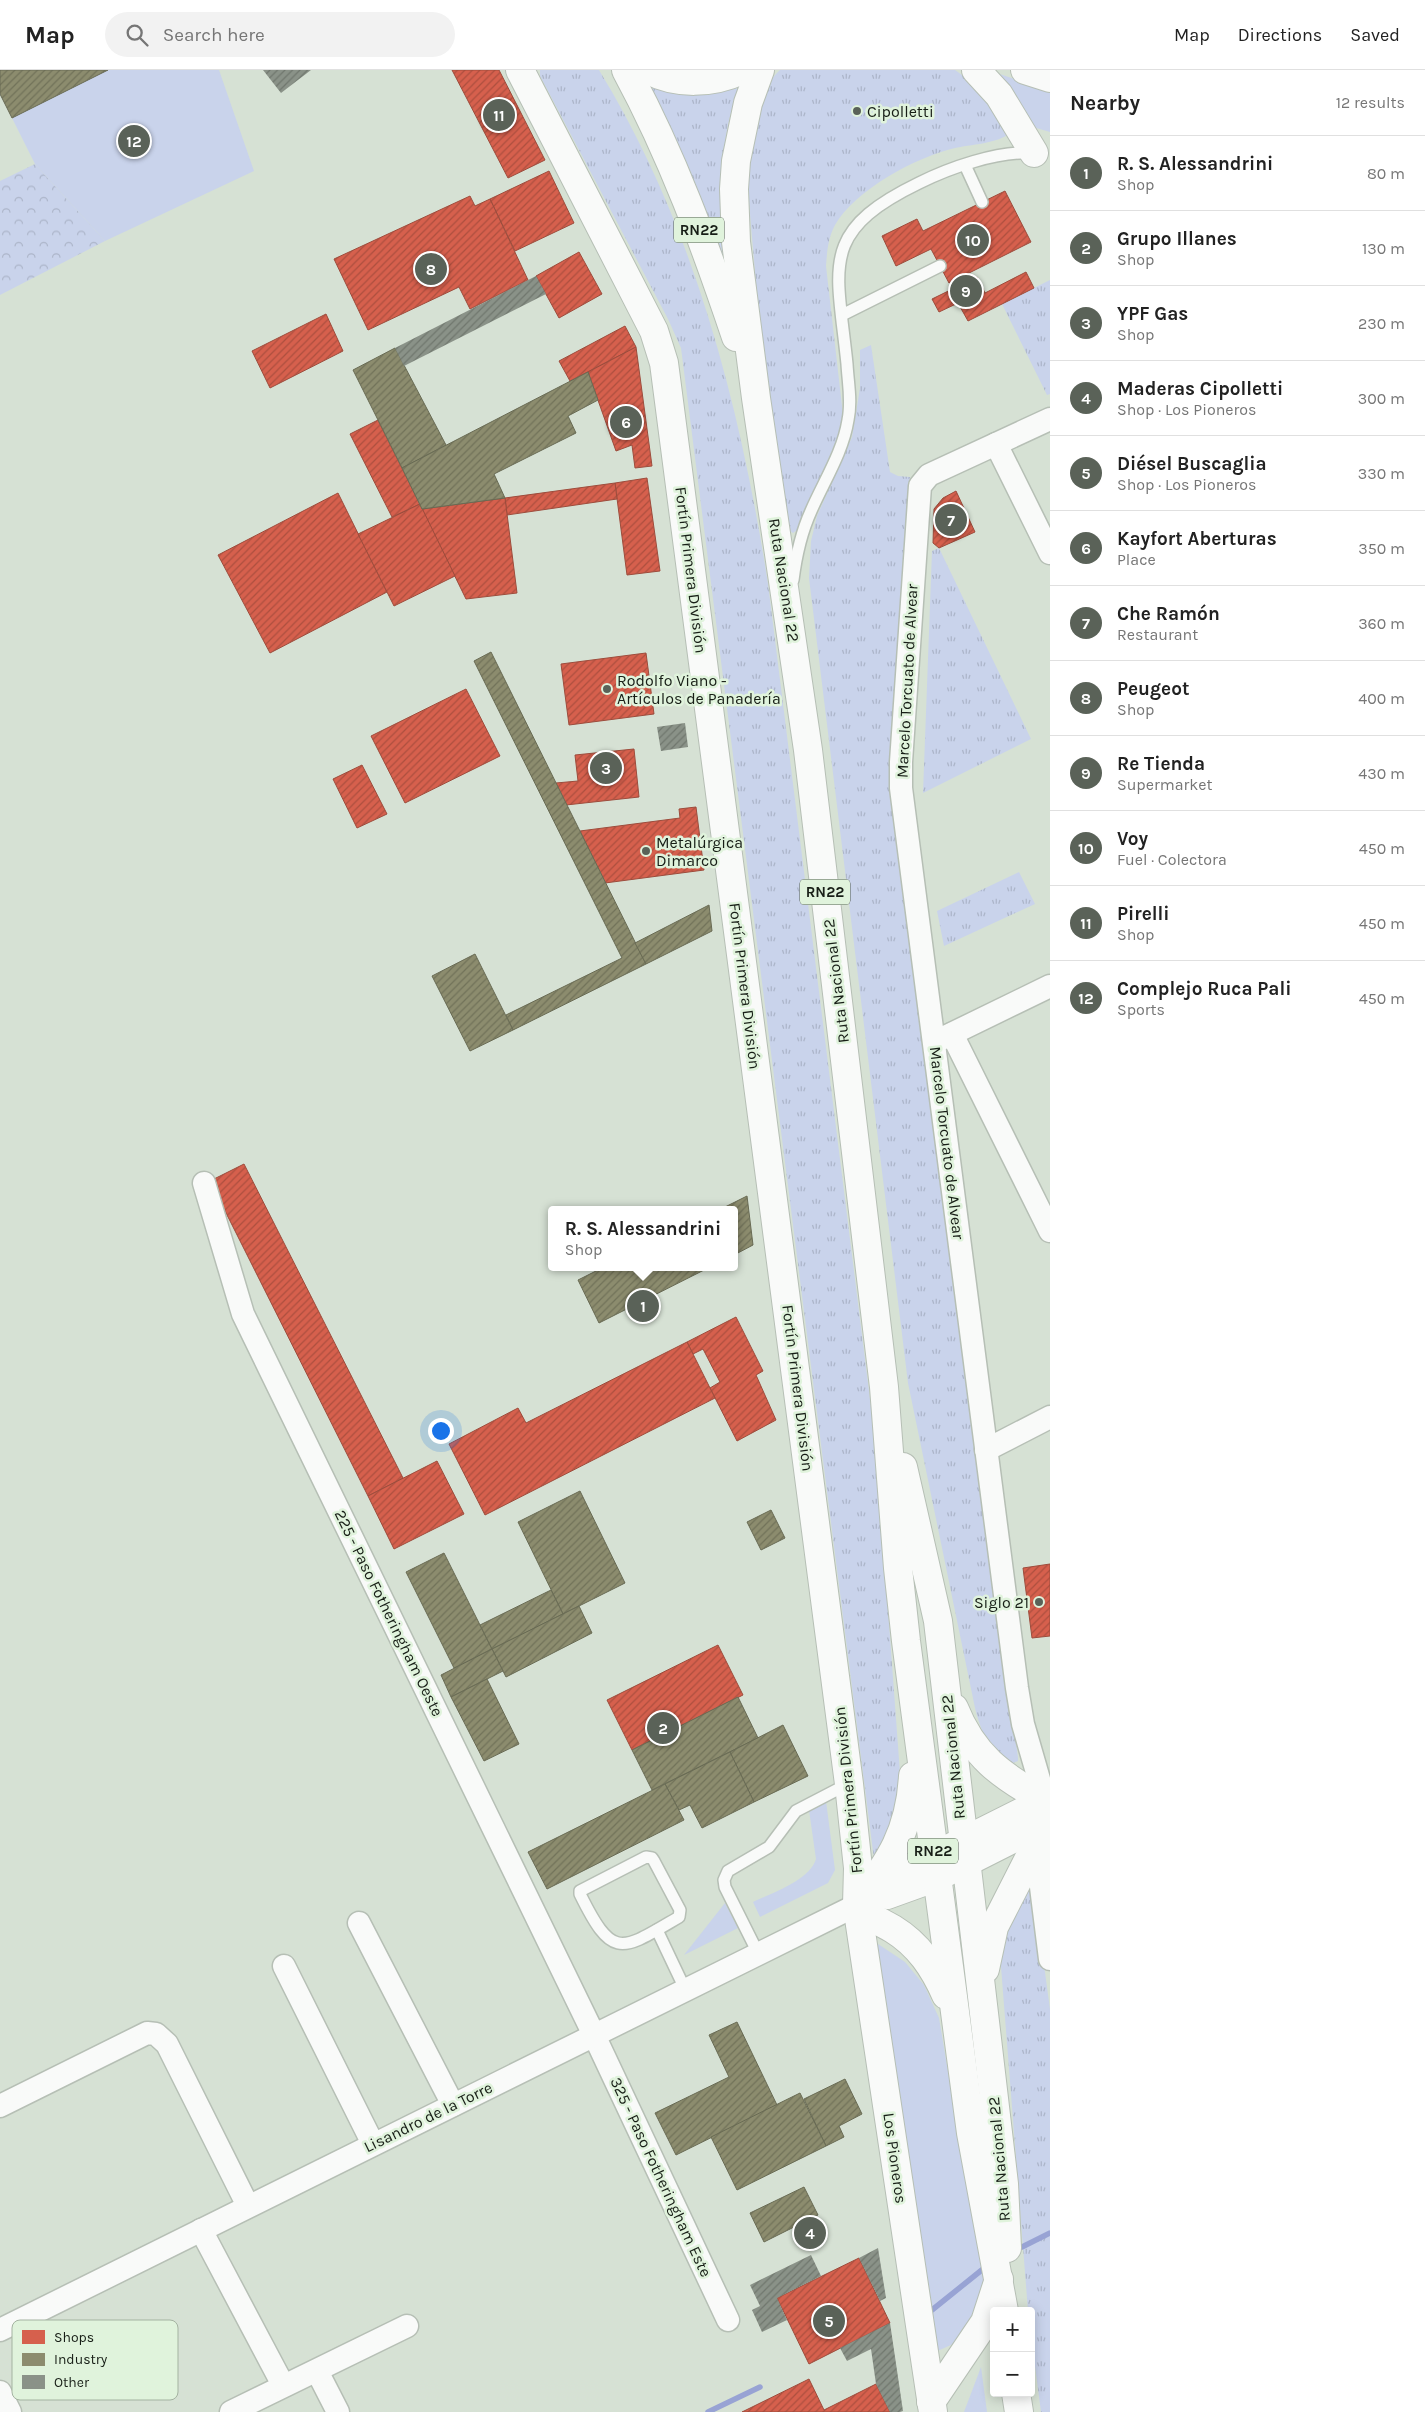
<!DOCTYPE html>
<meta charset="utf-8">
<style>
:root{--surface:#fff;--page:#f2f2f2;--text:#222;--muted:#767676;--line:#e0e0e0;--accent:#5a6258}
body{margin:0;font-family:Karla,sans-serif;background:var(--page);color:var(--text)}
.controls{position:absolute;right:15px;bottom:15px;display:grid;overflow:hidden;border-radius:5px;box-shadow:0 2px 12px #0003}
.controls button{width:45px;height:45px;display:grid;place-items:center;padding:0;border:0;border-bottom:1px solid var(--line);background:var(--surface);color:var(--text);font:25px sans-serif}
.you{position:absolute;left:440px;top:1360px;width:18px;height:18px;margin:-12px;border:4px solid #fff;border-radius:50%;background:#1a73e8;box-shadow:0 0 0 8px #1a73e833}
.badge{display:grid;place-items:center;width:32px;height:32px;border-radius:50%;background:var(--accent);color:#fff;font-size:16px;font-weight:700}
.pin{position:absolute;translate:-50% -50%;border:2px solid #fff;box-shadow:0 1px 5px #0006}
.popup{position:absolute;left:548px;top:1136px;width:190px;height:65px;box-sizing:border-box;display:grid;place-content:center;border-radius:5px;background:var(--surface);filter:drop-shadow(0 1px 4px #0005);font-size:16px;white-space:nowrap;color:var(--muted)}
.popup b{font-size:19px;color:var(--text)}
.popup::after{content:'';position:absolute;left:50%;top:100%;margin-left:-10px;border:10px solid transparent;border-top-color:var(--surface)}
.list{margin:0;padding:0;list-style:none}
h2{display:flex;justify-content:space-between;align-items:center;height:65px;margin:0;padding:0 20px;font-size:21px}
h2 small{font-size:16px;font-weight:400;color:var(--muted)}
.list li{display:grid;grid-template-columns:32px 1fr auto;gap:15px;align-items:center;box-sizing:border-box;height:75px;padding:0 20px;border-top:1px solid var(--line)}
.list b{display:block;font-size:19px;white-space:nowrap}
.list p{margin:0;font-size:16px;white-space:nowrap;color:var(--muted)}
.list em{font-size:16px;font-style:normal;color:var(--muted)}
.icon{flex:none;width:28px;height:28px;fill:none;stroke:currentColor;stroke-width:2;stroke-linecap:round;stroke-linejoin:round}
.map{position:relative;flex:none;width:1050px;height:2342px;overflow:hidden}
header{display:flex;align-items:center;gap:30px;box-sizing:border-box;height:70px;padding:0 25px;background:var(--surface);border-bottom:1px solid var(--line)}
header strong{font-size:24px}
nav{display:flex;gap:28px;margin-inline-start:auto;font-size:18px}
.search{width:350px;height:45px;background:var(--page);display:flex;align-items:center;gap:12px;box-sizing:border-box;padding:0 18px;border-radius:28px;color:var(--muted);font-size:19px}
main{display:flex}
aside{flex:1;background:var(--surface)}
.map>svg:first-child{display:block}
</style>
<header>
<strong>Map</strong>
<div class="search"><svg class="icon" aria-label="search" viewBox="0 0 24 24"><circle cx="10" cy="10" r="6"/><path d="M15 15l6 6"/></svg>Search here</div>
<nav><a>Map</a><a>Directions</a><a>Saved</a></nav>
</header>
<main>
<div class="map">
<svg width="1050" height="2342" viewBox="0 0 1050 2342">
<defs>
<pattern id="grass-tufts" width="24" height="20" patternUnits="userSpaceOnUse" patternTransform="scale(1.25)"><rect width="24" height="20" fill="#c9d3eb"/><path d="M3 7l-1-3M5 7V3M7 7l1-3M15 17l-1-3M17 17v-4M19 17l1-3" fill="none" stroke="#acb5c9"/></pattern>
<pattern id="forest-crowns" width="20" height="18" patternUnits="userSpaceOnUse" patternTransform="scale(1.25)"><rect width="20" height="18" fill="#c9d3eb"/><path d="M2 6a3 3 0 1 1 6 0M12 15a3 3 0 1 1 6 0" fill="none" stroke="#acb5c9"/></pattern>
<pattern id="shops-hatch" width="6" height="6" patternUnits="userSpaceOnUse" patternTransform="scale(1.25)"><rect width="6" height="6" fill="#d6604d"/><path d="M-1 1l2-2M0 6l6-6M5 7l2-2" fill="none" stroke="#ad4f3f"/></pattern>
<pattern id="industry-hatch" width="6" height="6" patternUnits="userSpaceOnUse" patternTransform="scale(1.25)"><rect width="6" height="6" fill="#8c8c6e"/><path d="M-1 1l2-2M0 6l6-6M5 7l2-2" fill="none" stroke="#717259"/></pattern>
<pattern id="building-hatch" width="6" height="6" patternUnits="userSpaceOnUse" patternTransform="scale(1.25)"><rect width="6" height="6" fill="#8a9288"/><path d="M-1 1l2-2M0 6l6-6M5 7l2-2" fill="none" stroke="#70776e"/></pattern>
</defs>
<rect width="100%" height="100%" fill="#d6e1d4"/>
<g fill="url(#grass-tufts)">
<path d="M540 0H599C694 155 740 335 768 514L876 1377 902 1730 875 1797 681 278 668 249 540 6Z"/>
<path d="M780 0H955C974 13 1000 42 1009 63 1001 73 968 75 955 78 916 87 855 120 835 155 828 168 827 182 826 196L843 345 840 363 807 437 800 458 793 463 789 460C776 370 761 280 754 190 751 153 746 116 750 80 753 54 760 18 780 0Z"/>
<path d="M648 15C677 26 708 24 739 18 712 87 723 158 733 229Z"/>
<path d="M1050 210V324L1047 325 1002 234Z"/>
<path d="M871 275 890 402 898 406 910 407 890 688 891 711 1018 1688V1691L1013 1693C990 1688 980 1658 975 1638L908 1313 809 508 811 471 817 446 852 367 860 318V280Z"/>
<path d="M939 478 1031 669 923 723 932 481Z"/>
<path d="M1019 802 1035 834 944 876 937 841Z"/>
<path d="M1030 1815 1034 1822 1050 1939V2342H1041L1031 2265V2241H1028L1027 2228 1000 1884V1872Z"/>
</g>
<path fill="url(#forest-crowns)" d="M35 94 105 171 0 225V111Z"/>
<g fill="#c9d3eb">
<path d="M0 0H219L254 101 105 171 35 94 0 24Z"/>
<path d="M988 0 1050 21V62L1033 57Z"/>
<path d="M826 1731 835 1800 828 1813 760 1847 753 1832C772 1823 810 1810 816 1789L809 1740Z"/>
<path d="M725 1833 738 1858 684 1885Z"/>
<path d="M872 1870 905 1892 924 1915 939 1948 963 2091 989 2208 970 2256 953 2274 931 2284Z"/>
<path d="M981 2297 987 2342H964Z"/>
</g>
<g fill="url(#shops-hatch)" stroke="#9d4c3c">
<path d="M452 0H499L545 90 508 108Z"/>
<path d="M549 101 574 153 515 181 490 129Z"/>
<path d="M1005 121 1031 172 949 213 931 179 896 196 882 166 917 149 923 161Z"/>
<path d="M470 126 475 136 490 129 528 210 470 239 459 217 368 260 334 189Z"/>
<path d="M579 182 602 224 559 248 536 206Z"/>
<path d="M1026 202 1034 218 968 251 958 233 939 242 932 229 977 207 985 223Z"/>
<path d="M326 244 343 281 270 318 252 281Z"/>
<path d="M625 256 636 277 570 311 559 291Z"/>
<path d="M636 277 652 396 635 398 632 375 616 381 588 302Z"/>
<path d="M378 350 420 434 392 447 350 364Z"/>
<path d="M647 408 660 501 627 505 615 413Z"/>
<path d="M615 413 617 429 507 445 505 428Z"/>
<path d="M956 421 975 462 939 478 933 473 934 439 943 428Z"/>
<path d="M338 423 387 522 270 583 218 485Z"/>
<path d="M505 428 517 523 466 529 422 439Z"/>
<path d="M420 434 455 506 394 536 358 464Z"/>
<path d="M646 583 654 644 569 655 561 594Z"/>
<path d="M466 619 500 686 405 733 371 666Z"/>
<path d="M634 679 639 727 566 735 556 713 578 711 575 685Z"/>
<path d="M362 695 387 744 357 758 333 709Z"/>
<path d="M696 737 704 800 605 813 580 761 680 748 679 739Z"/>
<path d="M244 1094 403 1408 368 1426 210 1111Z"/>
<path d="M736 1247 763 1301 756 1305 776 1350 737 1371 710 1318 720 1312 703 1279 693 1284 687 1272Z"/>
<path d="M687 1272 715 1328 485 1445 449 1374 518 1338 526 1353Z"/>
<path d="M437 1391 464 1444 394 1479 368 1426Z"/>
<path d="M1050 1494V1566L1032 1568 1023 1498Z"/>
<path d="M718 1575 743 1625 632 1680 607 1630Z"/>
<path d="M859 2188 890 2253 809 2294 777 2228Z"/>
<path d="M809 2309 824 2340 876 2314 890 2342H742Z"/>
</g>
<g fill="url(#industry-hatch)" stroke="#696b54">
<path d="M0 0H108L12 48 0 24Z"/>
<path d="M395 278 446 375 402 398 353 300Z"/>
<path d="M588 302 598 330 568 346 576 363 494 404 505 428 422 439 402 398Z"/>
<path d="M491 582 646 894 513 960 506 945 622 888 474 591Z"/>
<path d="M709 835 712 861 646 894 635 873Z"/>
<path d="M475 884 513 960 470 981 432 906Z"/>
<path d="M747 1126 753 1175 734 1185V1140H719Z"/>
<path d="M604 1197H710L599 1253 578 1210Z"/>
<path d="M580 1421 625 1513 563 1544 518 1452Z"/>
<path d="M771 1440 785 1468 761 1480 747 1452Z"/>
<path d="M444 1483 492 1579 454 1598 406 1502Z"/>
<path d="M551 1520 563 1544 492 1579 480 1555Z"/>
<path d="M579 1536 592 1563 506 1607 492 1579Z"/>
<path d="M492 1579 503 1601 451 1627 441 1605Z"/>
<path d="M487 1609 519 1674 484 1691 451 1627Z"/>
<path d="M738 1627 758 1668 652 1720 632 1680Z"/>
<path d="M783 1655 808 1706 754 1732 730 1682Z"/>
<path d="M730 1682 754 1732 702 1758 690 1735 679 1740 665 1714Z"/>
<path d="M665 1714 684 1750 547 1819 528 1782Z"/>
<path d="M737 1952 777 2035 676 2085 655 2043 729 2007 709 1965Z"/>
<path d="M845 2009 862 2044 839 2056 844 2067 826 2076 804 2029Z"/>
<path d="M800 2023 826 2076 737 2120 711 2067Z"/>
<path d="M804 2117 818 2145 764 2172 750 2143Z"/>
</g>
<g fill="none" stroke-linecap="round" stroke-linejoin="round">
<g stroke="#98a3d4" stroke-width="5.5">
<path d="M1022 2177 1050 2163"/>
<path d="M932 2240 983 2199"/>
<path d="M708 2342 760 2317"/>
</g>
</g>
<g fill="url(#building-hatch)">
<path d="M263 0H311L281 23Z"/>
<path d="M536 206 546 224 404 296 395 278Z"/>
<path d="M685 653 688 677 661 681 657 657Z"/>
<path d="M878 2178 886 2228 880 2231 859 2188Z"/>
<path d="M811 2185 821 2206 777 2228 787 2250 762 2262 752 2240 760 2236 750 2215Z"/>
<path d="M890 2253 903 2341 900 2342H890L876 2314 871 2279 847 2291 840 2278Z"/>
</g>
<g fill="none" stroke-linecap="round" stroke-linejoin="round">
<g stroke="#b6bfb5" stroke-width="14">
<g id="lane">
<path d="M965 95 982 132"/>
<path d="M842 245 940 196"/>
<path d="M793 510C796 486 801 463 811 441 824 411 843 382 848 350 852 331 848 313 847 294 837 196 818 162 919 113 949 98 997 81 1031 83"/>
<path d="M646 1787 652 1788 654 1791 680 1840 679 1847C621 1881 613 1891 580 1824V1821Z"/>
<path d="M657 1860 685 1919"/>
<path d="M758 1883 725 1817 724 1810 728 1801 769 1777 796 1741 848 1714"/>
</g>
</g>
<g stroke="#b6bfb5" stroke-width="25">
<g id="street">
<path d="M996 374 1050 483"/>
<path d="M952 964 1050 1161"/>
<path d="M939 970 1050 916"/>
<path d="M204 1113 243 1244 594 1965 728 2250"/>
<path d="M986 1380 1050 1347"/>
<path d="M1045 1730 1023 1654 1017 1618 901 718V692L920 416 929 405 1050 349"/>
<path d="M1047 1762 1041 1817 1050 1889"/>
<path d="M359 1853 453 2035"/>
<path d="M284 1896 373 2074"/>
<path d="M0 2036 147 1963 156 1964 167 1974 248 2136"/>
<path d="M201 2160 283 2315"/>
<path d="M0 2260 857 1835"/>
<path d="M317 2301 338 2342"/>
<path d="M0 2322 10 2342"/>
<path d="M231 2342 407 2256"/>
</g>
</g>
<g stroke="#b6bfb5" stroke-width="30">
<g id="secondary">
<path d="M520 0 654 261 664 293 849 1714 858 1798 857 1835 933 2342"/>
<path d="M887 1825 937 1807 1050 1750"/>
<path d="M862 1831 916 1795 1050 1728"/>
<path d="M931 2332 985 2252 999 2209"/>
</g>
</g>
<g stroke="#b6bfb5" stroke-width="30">
<g id="primary">
<path d="M976 0 999 25 1034 83"/>
<path d="M1025 0 1050 8"/>
</g>
</g>
<g stroke="#b6bfb5" stroke-width="30">
<g id="highway">
<path d="M626 0C672 85 705 175 736 267"/>
<path d="M648 0C677 15 712 14 742 0"/>
<path d="M760 0 748 33 736 91 734 119 736 172 756 328 808 680 884 1317 898 1498 906 1571 971 2063 1004 2241"/>
<path d="M903 1397 938 1551 1004 2114 1007 2178"/>
<path d="M954 1638C973 1686 1001 1706 1045 1730"/>
<path d="M913 1706C910 1762 890 1791 857 1835 868 1847 879 1851 893 1859 919 1875 934 1898 946 1925"/>
<path d="M985 1899 994 1857 1048 1751"/>
<path d="M1016 2323 1019 2342"/>
</g>
</g>
<use href="#lane" stroke="#f9faf9" stroke-width="11"/>
<use href="#street" stroke="#f9faf9" stroke-width="22"/>
<use href="#secondary" stroke="#f9faf9" stroke-width="28"/>
<use href="#primary" stroke="#f9faf9" stroke-width="28"/>
<use href="#highway" stroke="#f9faf9" stroke-width="28"/>
</g>
<g fill="#5a6258" stroke="#e0f3dc" stroke-width="2">
<circle cx="857" cy="41" r="5"/>
<circle cx="607" cy="619" r="5"/>
<circle cx="646" cy="781" r="5"/>
<circle cx="1039" cy="1532" r="5"/>
</g>
<g text-anchor="middle" dominant-baseline="central" stroke-width="5" stroke-linejoin="round" paint-order="stroke">
<g fill="#e0f3dc" stroke="#535e51" stroke-width="1">
<rect x="674" y="147.5" width="50" height="25" rx="4"/>
<rect x="800" y="809.5" width="50" height="25" rx="4"/>
<rect x="908" y="1768.5" width="50" height="25" rx="4"/>
</g>
<g font-size="15" font-weight="bold" fill="#171e16">
<text x="699" y="160">RN22</text>
<text x="825" y="822">RN22</text>
<text x="933" y="1781">RN22</text>
</g>
<g font-size="16" fill="#171e16" stroke="#e0f3dc" text-anchor="start">
<text x="867" y="41">Cipolletti</text>
<text x="617" y="610">Rodolfo Viano -<tspan x="617" dy="18">Artículos de Panadería</tspan></text>
<text x="656" y="772">Metalúrgica<tspan x="656" dy="18">Dimarco</tspan></text>
<text x="1029" y="1532" text-anchor="end">Siglo 21</text>
</g>
<g font-size="16" fill="#171e16" stroke="#e0f3dc">
<text transform="translate(691 500) rotate(83)">Fortín Primera División</text>
<text transform="translate(784 510) rotate(81)">Ruta Nacional 22</text>
<text transform="translate(907 611) rotate(-87)">Marcelo Torcuato de Alvear</text>
<text transform="translate(836 911) rotate(-97)">Ruta Nacional 22</text>
<text transform="translate(745 916) rotate(83)">Fortín Primera División</text>
<text transform="translate(947 1073) rotate(83)">Marcelo Torcuato de Alvear</text>
<text transform="translate(798 1318) rotate(83)">Fortín Primera División</text>
<text transform="translate(389 1543) rotate(64)">225 - Paso Fotheringham Oeste</text>
<text transform="translate(953 1687) rotate(-96)">Ruta Nacional 22</text>
<text transform="translate(848 1720) rotate(-96)">Fortín Primera División</text>
<text transform="translate(428 2047) rotate(-26)">Lisandro de la Torre</text>
<text transform="translate(895 2088) rotate(82)">Los Pioneros</text>
<text transform="translate(999 2089) rotate(-95)">Ruta Nacional 22</text>
<text transform="translate(661 2107) rotate(65)">325 - Paso Fotheringham Este</text>
</g>
</g>
<rect x="12" y="2250" width="166" height="80" rx="8" fill="#e0f3dc" stroke="#a4b3a1" stroke-width="1"/>
<rect x="22" y="2260" width="23" height="14" fill="#d6604d"/>
<rect x="22" y="2283" width="23" height="13" fill="#8c8c6e"/>
<rect x="22" y="2305" width="23" height="14" fill="#8a9288"/>
<g font-size="14" fill="#171e16">
<text x="54" y="2272">Shops</text>
<text x="54" y="2294">Industry</text>
<text x="54" y="2317">Other</text>
</g>
</svg>
<div class="controls">
<button>+</button>
<button>−</button>
</div>
<div class="you"></div>
<div class="pin badge" style="left:643px;top:1236px">1</div>
<div class="popup"><b>R. S. Alessandrini</b>Shop</div>
<div class="pin badge" style="left:663px;top:1658px">2</div>
<div class="pin badge" style="left:606px;top:698px">3</div>
<div class="pin badge" style="left:810px;top:2163px">4</div>
<div class="pin badge" style="left:829px;top:2251px">5</div>
<div class="pin badge" style="left:626px;top:352px">6</div>
<div class="pin badge" style="left:951px;top:450px">7</div>
<div class="pin badge" style="left:431px;top:199px">8</div>
<div class="pin badge" style="left:966px;top:221px">9</div>
<div class="pin badge" style="left:973px;top:170px">10</div>
<div class="pin badge" style="left:499px;top:45px">11</div>
<div class="pin badge" style="left:134px;top:71px">12</div>
</div>
<aside>
<h2>Nearby<small>12 results</small></h2>
<ul class="list">
<li><span class="badge">1</span><div><b>R. S. Alessandrini</b><p>Shop</p></div><em>80 m</em></li>
<li><span class="badge">2</span><div><b>Grupo Illanes</b><p>Shop</p></div><em>130 m</em></li>
<li><span class="badge">3</span><div><b>YPF Gas</b><p>Shop</p></div><em>230 m</em></li>
<li><span class="badge">4</span><div><b>Maderas Cipolletti</b><p>Shop · Los Pioneros</p></div><em>300 m</em></li>
<li><span class="badge">5</span><div><b>Diésel Buscaglia</b><p>Shop · Los Pioneros</p></div><em>330 m</em></li>
<li><span class="badge">6</span><div><b>Kayfort Aberturas</b><p>Place</p></div><em>350 m</em></li>
<li><span class="badge">7</span><div><b>Che Ramón</b><p>Restaurant</p></div><em>360 m</em></li>
<li><span class="badge">8</span><div><b>Peugeot</b><p>Shop</p></div><em>400 m</em></li>
<li><span class="badge">9</span><div><b>Re Tienda</b><p>Supermarket</p></div><em>430 m</em></li>
<li><span class="badge">10</span><div><b>Voy</b><p>Fuel · Colectora</p></div><em>450 m</em></li>
<li><span class="badge">11</span><div><b>Pirelli</b><p>Shop</p></div><em>450 m</em></li>
<li><span class="badge">12</span><div><b>Complejo Ruca Pali</b><p>Sports</p></div><em>450 m</em></li>
</ul>
</aside>
</main>
